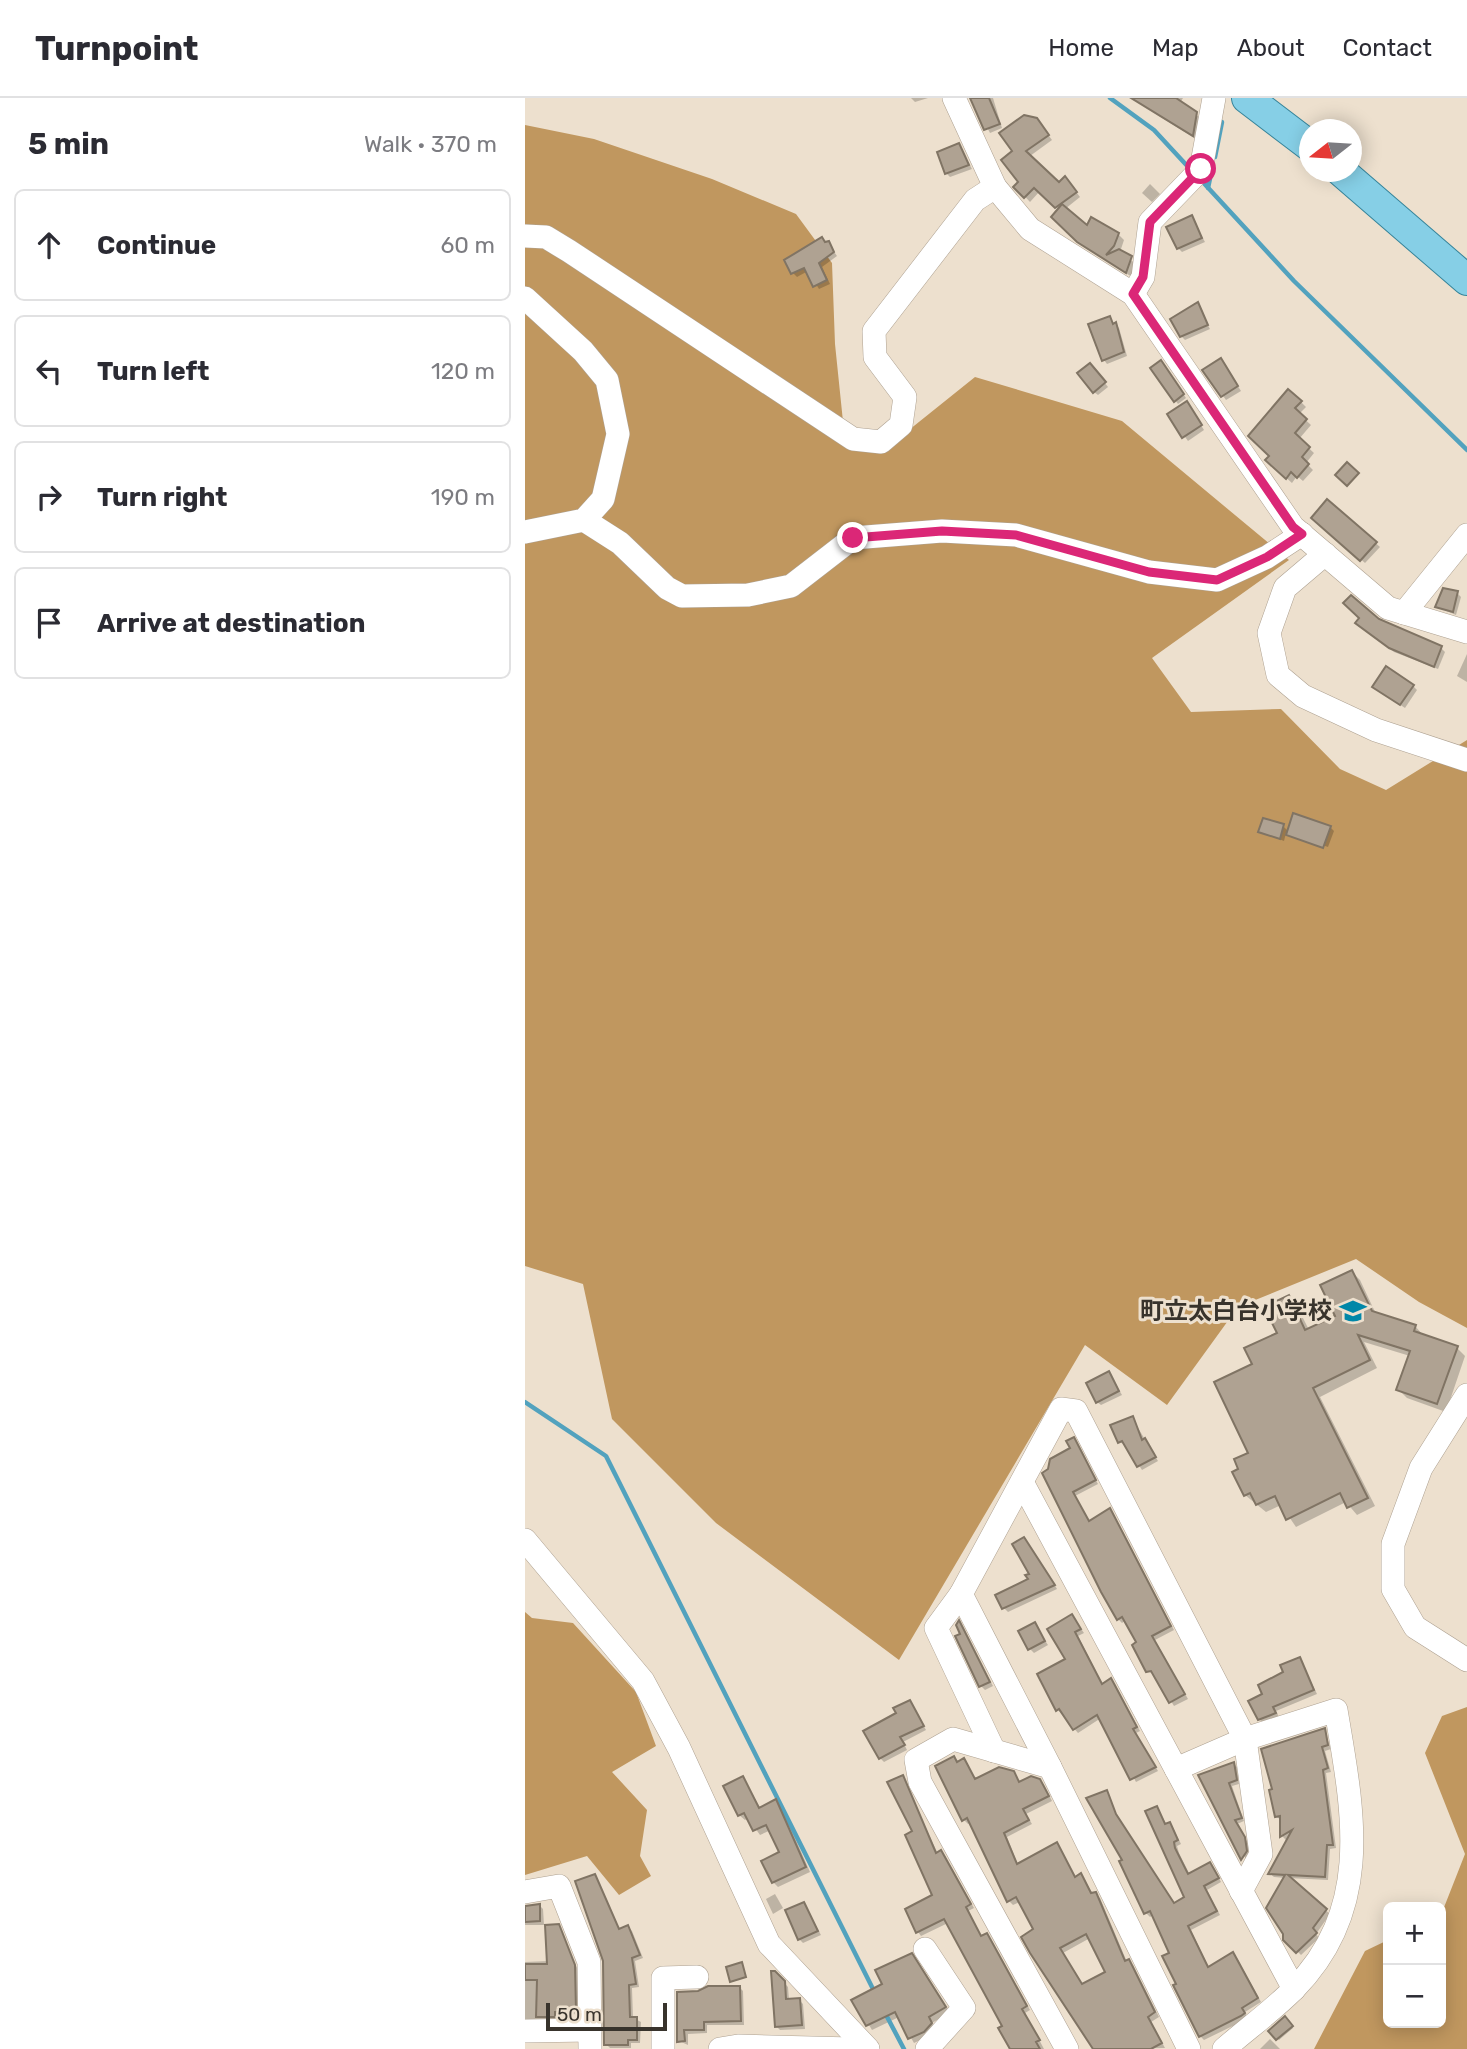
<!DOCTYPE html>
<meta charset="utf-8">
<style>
:root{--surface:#fff;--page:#f2f2f3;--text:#2b2b33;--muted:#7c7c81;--line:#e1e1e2}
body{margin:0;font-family:Rubik,"Noto Sans JP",sans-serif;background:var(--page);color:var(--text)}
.controls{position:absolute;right:21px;bottom:21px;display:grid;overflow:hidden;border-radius:10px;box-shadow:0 4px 18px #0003}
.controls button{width:63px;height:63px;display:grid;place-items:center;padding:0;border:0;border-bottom:2px solid var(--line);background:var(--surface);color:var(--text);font:35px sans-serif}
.compass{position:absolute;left:774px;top:21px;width:63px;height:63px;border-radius:50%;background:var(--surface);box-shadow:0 4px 18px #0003;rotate:253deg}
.scale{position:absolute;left:21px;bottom:18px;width:121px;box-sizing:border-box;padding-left:7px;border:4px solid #38332c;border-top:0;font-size:19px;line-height:24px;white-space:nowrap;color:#38332c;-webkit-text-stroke:5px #ede0ce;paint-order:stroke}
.stop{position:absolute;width:21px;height:21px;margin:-16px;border:5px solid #db2777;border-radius:50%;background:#fff}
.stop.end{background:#db2777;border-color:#fff;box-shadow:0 2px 7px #0008}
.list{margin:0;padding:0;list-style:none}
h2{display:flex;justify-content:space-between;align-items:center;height:91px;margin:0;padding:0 28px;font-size:30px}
h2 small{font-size:23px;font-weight:400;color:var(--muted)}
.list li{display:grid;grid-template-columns:46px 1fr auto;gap:21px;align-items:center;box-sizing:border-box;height:112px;margin:0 14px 14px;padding:0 14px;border:2px solid var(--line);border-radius:10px}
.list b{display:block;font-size:26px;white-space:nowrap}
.list em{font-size:23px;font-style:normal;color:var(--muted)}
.icon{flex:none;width:38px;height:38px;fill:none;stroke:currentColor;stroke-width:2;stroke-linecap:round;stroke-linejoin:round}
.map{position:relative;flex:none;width:942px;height:1951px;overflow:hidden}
header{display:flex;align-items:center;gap:42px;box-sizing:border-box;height:98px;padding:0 35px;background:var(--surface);border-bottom:2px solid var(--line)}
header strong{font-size:33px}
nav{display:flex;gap:38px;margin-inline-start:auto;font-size:24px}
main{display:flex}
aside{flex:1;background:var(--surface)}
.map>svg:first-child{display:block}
</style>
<header>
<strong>Turnpoint</strong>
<nav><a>Home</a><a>Map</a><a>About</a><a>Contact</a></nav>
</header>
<main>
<aside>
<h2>5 min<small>Walk · 370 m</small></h2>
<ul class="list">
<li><svg class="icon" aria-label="ahead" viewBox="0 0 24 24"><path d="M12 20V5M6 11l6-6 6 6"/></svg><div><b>Continue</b></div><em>60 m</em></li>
<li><svg class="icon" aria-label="left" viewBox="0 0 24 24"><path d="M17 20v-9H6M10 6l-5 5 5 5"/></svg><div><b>Turn left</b></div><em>120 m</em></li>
<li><svg class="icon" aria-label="right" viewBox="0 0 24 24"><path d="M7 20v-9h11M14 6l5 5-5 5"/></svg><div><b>Turn right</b></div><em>190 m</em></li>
<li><svg class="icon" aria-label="arrive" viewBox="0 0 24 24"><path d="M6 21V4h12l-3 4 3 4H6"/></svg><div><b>Arrive at destination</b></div></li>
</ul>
</aside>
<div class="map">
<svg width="942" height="1951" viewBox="0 0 942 1951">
<rect width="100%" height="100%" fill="#ede0ce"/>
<g fill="#c0975f">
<path d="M0 27 69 41 187 81 271 116 307 165 310 246 320 343 359 352 450 279 597 323 764 462 627 560 666 614 756 611 815 671 861 692 942 642V1230L894 1204 831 1161 713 1209 642 1307 560 1247 374 1562 191 1425 87 1321 58 1186 0 1168Z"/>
<path d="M0 1514 7 1520 48 1525 111 1594 131 1648 87 1674 122 1712 115 1758 126 1778 94 1797 62 1758 0 1777Z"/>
<path d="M942 1609V1951H789L840 1853 863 1842V1925H916V1817L940 1756 900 1655 917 1618Z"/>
</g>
<g fill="#0003" fill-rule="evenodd">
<path d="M386 0H403L390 4Z"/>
<path d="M447 0H468L477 30 465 35Z"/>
<path d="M614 0H658L655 5 678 22 674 43 623 11Z"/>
<path d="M516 27 527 42 505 58 533 86H545L555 99 540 111 562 130 593 136 599 142 595 154 611 166 607 179 560 149 528 119 534 111 515 93 505 104 491 89 495 84 478 62Z"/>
<path d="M434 47 447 71 425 79 421 75Z"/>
<path d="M625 86 635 96 627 104 617 95Z"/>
<path d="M666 119 680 144 657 154 653 150Z"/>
<path d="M303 145 312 158 297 169 305 186 294 191 283 173 272 179 268 175Z"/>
<path d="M672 207 685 231 660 242 656 238Z"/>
<path d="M584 220 594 230 602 258 582 266 579 262Z"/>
<path d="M639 267 661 300 653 306 627 271Z"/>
<path d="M699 267 716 293 701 302 680 273Z"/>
<path d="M569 271 583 289 573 297 569 294Z"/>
<path d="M776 304 781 309 774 316 786 327 774 341 789 355 781 365 788 372 778 383 772 378 767 385 747 367 746 358 725 338Z"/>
<path d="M665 310 679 332 663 343 644 317Z"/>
<path d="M803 403 855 449 840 465 788 419Z"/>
<path d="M932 495 936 499 931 517 912 509Z"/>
<path d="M853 522 916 550 920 554 913 571 869 554 836 528Z"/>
<path d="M942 556V584L932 578Z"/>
<path d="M888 588 892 592 880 610 853 592Z"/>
<path d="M758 728 764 734 805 729 809 733 803 749 761 735 759 743 735 734Z"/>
<path d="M827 1174 835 1182 851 1216 890 1228 898 1237 932 1250 940 1258 921 1314 882 1300 873 1291 885 1258 839 1244 852 1270 795 1299 850 1408 832 1417 821 1404 771 1429 756 1407 741 1414 720 1397 715 1372 725 1356 729 1267 754 1236 764 1199 772 1208 784 1232 812 1218Z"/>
<path d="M584 1275 597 1297 576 1307 572 1304Z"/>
<path d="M607 1320 633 1363 617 1372 601 1347 594 1344Z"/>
<path d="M548 1341 573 1386 550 1398 565 1425 585 1413 589 1417 649 1532 630 1542 663 1601 649 1608 630 1577 623 1573 614 1545 601 1522 597 1525 593 1521 520 1376 547 1351Z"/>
<path d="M519 1469 532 1491 483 1514 479 1510Z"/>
<path d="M547 1518 559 1535 553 1538 578 1587 586 1583 590 1586 615 1633 611 1635 633 1673 611 1684 576 1620 553 1635 533 1612Z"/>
<path d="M434 1525 468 1588 460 1592 456 1588Z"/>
<path d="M509 1526 523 1547 509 1555 505 1551Z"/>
<path d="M775 1561 792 1596 751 1613 754 1619 738 1625 734 1621 739 1597Z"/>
<path d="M385 1604 401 1632 378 1644 382 1652 359 1664 355 1660 373 1616Z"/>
<path d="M799 1632 806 1651 800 1653 806 1674 801 1675 811 1750 805 1751 803 1782 763 1780 805 1816 791 1836 794 1840 776 1857 760 1841 761 1780 749 1779 745 1776 766 1739 761 1742 757 1738V1722L751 1719Z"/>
<path d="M428 1660 433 1664 439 1662 451 1682 488 1675 496 1685 514 1682 519 1687 527 1703 501 1716 507 1726 482 1739 493 1767 532 1747 536 1751 551 1780 556 1777 568 1796 575 1800 602 1864 608 1867 634 1919 626 1924 640 1950 570 1951 495 1804 488 1807 484 1803 446 1724 443 1726 439 1722ZM565 1840 582 1874 558 1887 538 1855Z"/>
<path d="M709 1666 712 1669 714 1686 707 1688 719 1723 712 1726 723 1745 724 1758 722 1763 675 1678Z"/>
<path d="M377 1679 413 1756 416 1754 420 1758 449 1810 443 1813 457 1839 462 1837 466 1841 505 1912 500 1915 519 1951H484L475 1931 479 1929 423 1825 396 1838 393 1834 410 1798 389 1734Z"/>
<path d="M218 1680 236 1711 251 1703 256 1708 285 1774 253 1789 248 1784 257 1755 246 1732 235 1737 223 1720 220 1722 214 1717Z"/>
<path d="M581 1694 594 1722 650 1806 661 1800 632 1710 642 1727 648 1730 656 1746 652 1748 654 1755 665 1777 685 1766 689 1770 696 1784 682 1792 695 1817 666 1832 684 1870 708 1856 712 1860 736 1904 720 1914 723 1920 720 1922 679 1942 675 1938 646 1856 628 1817 625 1819 621 1815 600 1762Z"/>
<path d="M70 1778 95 1832 103 1829 107 1833 118 1860 110 1863 114 1889 107 1890 108 1920 116 1924 115 1945H106V1950H85L81 1946 80 1863Z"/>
<path d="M250 1796 258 1810 248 1816 241 1801Z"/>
<path d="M279 1806 296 1837 278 1845 274 1841Z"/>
<path d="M0 1807H14L18 1811 19 1827H0Z"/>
<path d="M33 1828 53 1872 54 1916 34 1917 33 1922 0 1923V1864L24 1863Z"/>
<path d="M386 1857 425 1914 407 1925 410 1931 404 1938 389 1945 374 1919 347 1932 329 1902 359 1887Z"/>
<path d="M250 1875 263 1889 264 1902H274L278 1906 280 1931 255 1932 251 1928Z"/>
<path d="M214 1889 218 1893 219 1927H182V1935L163 1936V1947L154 1943V1895Z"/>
<path d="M760 1921 768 1930 754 1942 746 1933Z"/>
<path d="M745 1941 755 1951H735Z"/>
</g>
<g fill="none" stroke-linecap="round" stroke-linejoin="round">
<g stroke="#52a2be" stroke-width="4.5">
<path d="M585 0 629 32 666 72"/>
<path d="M690 59 697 24"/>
<path d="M675 81 769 183 942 352"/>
<path d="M683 90 687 71"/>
<path d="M0 1304 81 1358 349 1893"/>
<path d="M359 1913 379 1951"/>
</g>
</g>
<g fill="#afa292" stroke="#807464" stroke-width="2" fill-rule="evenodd">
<path d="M445 0H464L475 26 459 32Z"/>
<path d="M606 0H651L672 14 668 38Z"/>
<path d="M499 17 512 20 524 37 501 53 534 84 540 78 552 94 530 110 509 90 499 100 488 89 493 84 476 62 487 53 474 35Z"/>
<path d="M434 45 444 67 420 76 412 54Z"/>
<path d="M537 106 562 127 566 119 594 135 589 148 581 157 594 151 607 158 601 175 552 144 526 119Z"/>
<path d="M667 117 677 140 652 151 641 129Z"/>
<path d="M297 139 300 144 304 143 309 154 294 165 302 182 288 189 279 170 266 176 259 162Z"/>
<path d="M673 204 683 227 655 239 645 221Z"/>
<path d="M585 218 588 226 591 224 599 254 577 263 563 226Z"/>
<path d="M696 260 713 288 696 299 677 272Z"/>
<path d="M636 262 659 296 649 304 625 270Z"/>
<path d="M565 265 581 284 568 295 552 275Z"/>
<path d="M763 291 777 303 770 310 782 321 770 335 785 349 777 359 784 366 772 380 766 374 761 381 740 362 744 358 723 338Z"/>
<path d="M662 303 677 327 657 340 642 316Z"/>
<path d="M822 364 834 375 822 388 810 377Z"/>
<path d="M802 401 852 444 835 463 786 420Z"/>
<path d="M918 490 933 493 928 514 910 509Z"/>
<path d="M826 497 854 521 917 548 909 569 864 550 830 525 834 520 818 505Z"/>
<path d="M861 568 889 587 875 607 847 589Z"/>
<path d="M768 715 806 728 798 750 761 737Z"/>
<path d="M738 720 759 726 755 741 733 734Z"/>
<path d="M827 1172 847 1213 891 1227 889 1233 933 1248 912 1306 871 1292 885 1253 833 1237 845 1262 788 1290 843 1400 822 1410 815 1395 761 1422 750 1398 731 1407 725 1395 719 1398 707 1374 713 1371 709 1361 723 1355 689 1284 727 1266 719 1250 752 1235 739 1209 764 1197 780 1232 810 1218 795 1187Z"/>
<path d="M584 1273 594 1293 571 1305 561 1285Z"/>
<path d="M608 1318 617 1342 620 1340 631 1359 612 1369 597 1343 593 1345 585 1327Z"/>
<path d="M549 1339 571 1382 548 1394 564 1423 585 1410 646 1528 627 1538 660 1596 644 1605 626 1573 621 1574 607 1547 611 1544 597 1519 592 1522 576 1494 517 1375 523 1371 525 1361 545 1350 541 1343Z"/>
<path d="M499 1439 530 1487 477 1511 470 1497 503 1481 500 1477 504 1476 487 1446Z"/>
<path d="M547 1516 556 1531 550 1534 577 1586 586 1580 612 1629 608 1631 631 1669 605 1682 572 1617 548 1632 534 1611 531 1613 512 1576 540 1561 522 1531Z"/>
<path d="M434 1522 465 1584 454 1589 430 1538 435 1536 431 1527Z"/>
<path d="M510 1524 520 1543 503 1552 493 1533Z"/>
<path d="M775 1559 789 1592 748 1609 751 1615 733 1622 723 1603 737 1596 733 1587 758 1574 755 1567Z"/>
<path d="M385 1602 399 1628 375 1639 380 1647 354 1661 338 1633 371 1615 368 1610Z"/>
<path d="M800 1630 803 1647 797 1649 803 1670 798 1672 808 1747H802L800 1779 763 1777 802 1811 788 1830 792 1835 771 1855 758 1842V1836L741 1810 760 1777 743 1776 767 1732 755 1739V1718L750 1719 744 1692 747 1691 736 1651Z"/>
<path d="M429 1658 432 1664 439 1660 450 1681 474 1669 489 1673 494 1684 506 1678 515 1681 524 1698 498 1711 504 1722 479 1735 492 1766 532 1744 550 1779 556 1775 566 1795 571 1794 600 1863 604 1861 630 1914 623 1919 637 1945 626 1951H568L505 1855 496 1839 508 1831 491 1799 482 1804 442 1720 437 1723 410 1668ZM561 1836 580 1874 557 1886 535 1850Z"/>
<path d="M709 1664 712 1682 704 1685 717 1720 710 1722 720 1739 722 1753 716 1762 673 1677Z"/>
<path d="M378 1677 411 1755 416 1752 446 1806 441 1809 456 1838 462 1835 502 1908 497 1911 515 1942 511 1944 515 1951H485L473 1930 477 1928 419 1821 391 1835 380 1811 407 1797 380 1737 387 1733 362 1684Z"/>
<path d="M218 1678 234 1710 251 1701 281 1769 247 1785 236 1763 254 1754 241 1727 228 1733 219 1715 213 1718 198 1688Z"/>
<path d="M582 1692 591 1716 649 1805 659 1799 620 1713 632 1708 640 1726 645 1724 653 1742 649 1744 650 1750 663 1776 685 1764 694 1780 679 1788 692 1813 663 1828 683 1869 708 1854 733 1900 717 1910 720 1915 716 1918 674 1939 648 1887 651 1886 637 1858 644 1855 625 1813 619 1816 594 1763 597 1762 561 1700Z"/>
<path d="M70 1776 94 1831 103 1827 115 1857 107 1860 111 1886 104 1887 105 1919H112V1942H103V1947H79L78 1863 50 1783Z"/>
<path d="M279 1804 293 1833 273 1842 260 1812Z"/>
<path d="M15 1806V1823L0 1824V1808Z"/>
<path d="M34 1826 50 1867 51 1913 30 1914V1919H11L12 1882H0V1866H22L20 1827Z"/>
<path d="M387 1855 421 1909 404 1919 407 1925 399 1934 383 1941 370 1914 341 1928 326 1902 357 1886 350 1872Z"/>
<path d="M217 1864 221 1879 205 1884 201 1869Z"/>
<path d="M246 1873H250L260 1883 261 1901 275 1900 277 1927 250 1929Z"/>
<path d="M183 1888H215L216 1923 179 1924V1932H159L160 1943 152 1944V1894L173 1893Z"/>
<path d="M760 1918 768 1928 751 1942 743 1933Z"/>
</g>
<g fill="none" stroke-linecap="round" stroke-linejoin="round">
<g stroke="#aea191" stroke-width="24">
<g id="minor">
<path d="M429 0 470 89 505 131 608 196 768 429 863 510 942 534"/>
<path d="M0 138 21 139 44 153 328 341 356 344 376 327 380 299 350 259 349 233 450 102 470 89"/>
<path d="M608 196 618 179 625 124 676 71 689 0"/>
<path d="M0 200 58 253 82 282 93 336 78 401 59 422 0 434"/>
<path d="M59 422 95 445 142 490 157 498 223 497 266 488 328 440 417 433 491 437 624 474 692 482 742 459 777 436"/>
<path d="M800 456 760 490 744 535 753 577 778 598 851 632 942 662"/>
<path d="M879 515 942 437"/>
<path d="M942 1297 896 1370 868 1446V1491L890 1529 942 1562"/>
<path d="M497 1384 769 1891"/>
<path d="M0 1442 118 1583 154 1650 244 1846 343 1951"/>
<path d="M436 1496 411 1530 469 1653"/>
<path d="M525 1669 436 1496 536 1311 551 1313 720 1641 736 1756 716 1793"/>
<path d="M651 1671 720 1641 811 1612C828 1713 849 1810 769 1891 747 1913 722 1931 699 1951"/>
<path d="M0 1794 34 1788 64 1864 65 1951"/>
<path d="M400 1851 439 1910 402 1951"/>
<path d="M0 1933 65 1932"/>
<path d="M138 1951V1880L172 1879"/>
<path d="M195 1951 213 1948 327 1951"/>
<path d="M542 1951 395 1684 391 1662 428 1641 525 1669 664 1951"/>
</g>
</g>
<g stroke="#36849a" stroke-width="32">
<g id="major">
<path d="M722 0 785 48"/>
<path d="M817 74 942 182"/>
</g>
</g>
<use href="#minor" stroke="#fff" stroke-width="23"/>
<use href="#major" stroke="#86cfe6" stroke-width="30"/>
</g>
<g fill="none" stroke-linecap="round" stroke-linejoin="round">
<path stroke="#db2777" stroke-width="9" d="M328 440 417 433 491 437 624 474 692 482 742 459 777 436 768 429 608 196 618 179 625 124 676 71"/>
</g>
<defs>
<g id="school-bare" transform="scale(2.1)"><path d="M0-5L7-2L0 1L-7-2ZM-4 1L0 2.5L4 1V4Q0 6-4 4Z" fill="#0087a8" stroke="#ede0ce" stroke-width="2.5" paint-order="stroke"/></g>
</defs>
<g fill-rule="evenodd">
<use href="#school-bare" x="828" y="1213"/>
</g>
<g text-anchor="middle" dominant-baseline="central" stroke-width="6" stroke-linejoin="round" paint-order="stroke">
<g font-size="24" font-weight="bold" fill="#38332c" stroke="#ede0ce" text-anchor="end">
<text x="807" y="1213">町立太白台小学校</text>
</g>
</g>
</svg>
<div class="controls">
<button>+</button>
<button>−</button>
</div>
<svg class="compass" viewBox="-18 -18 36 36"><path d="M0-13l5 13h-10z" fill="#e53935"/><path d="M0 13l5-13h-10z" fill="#7c7c81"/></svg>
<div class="scale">50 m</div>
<div class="stop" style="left:676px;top:71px"></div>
<div class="stop end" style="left:328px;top:440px"></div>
</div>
</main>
